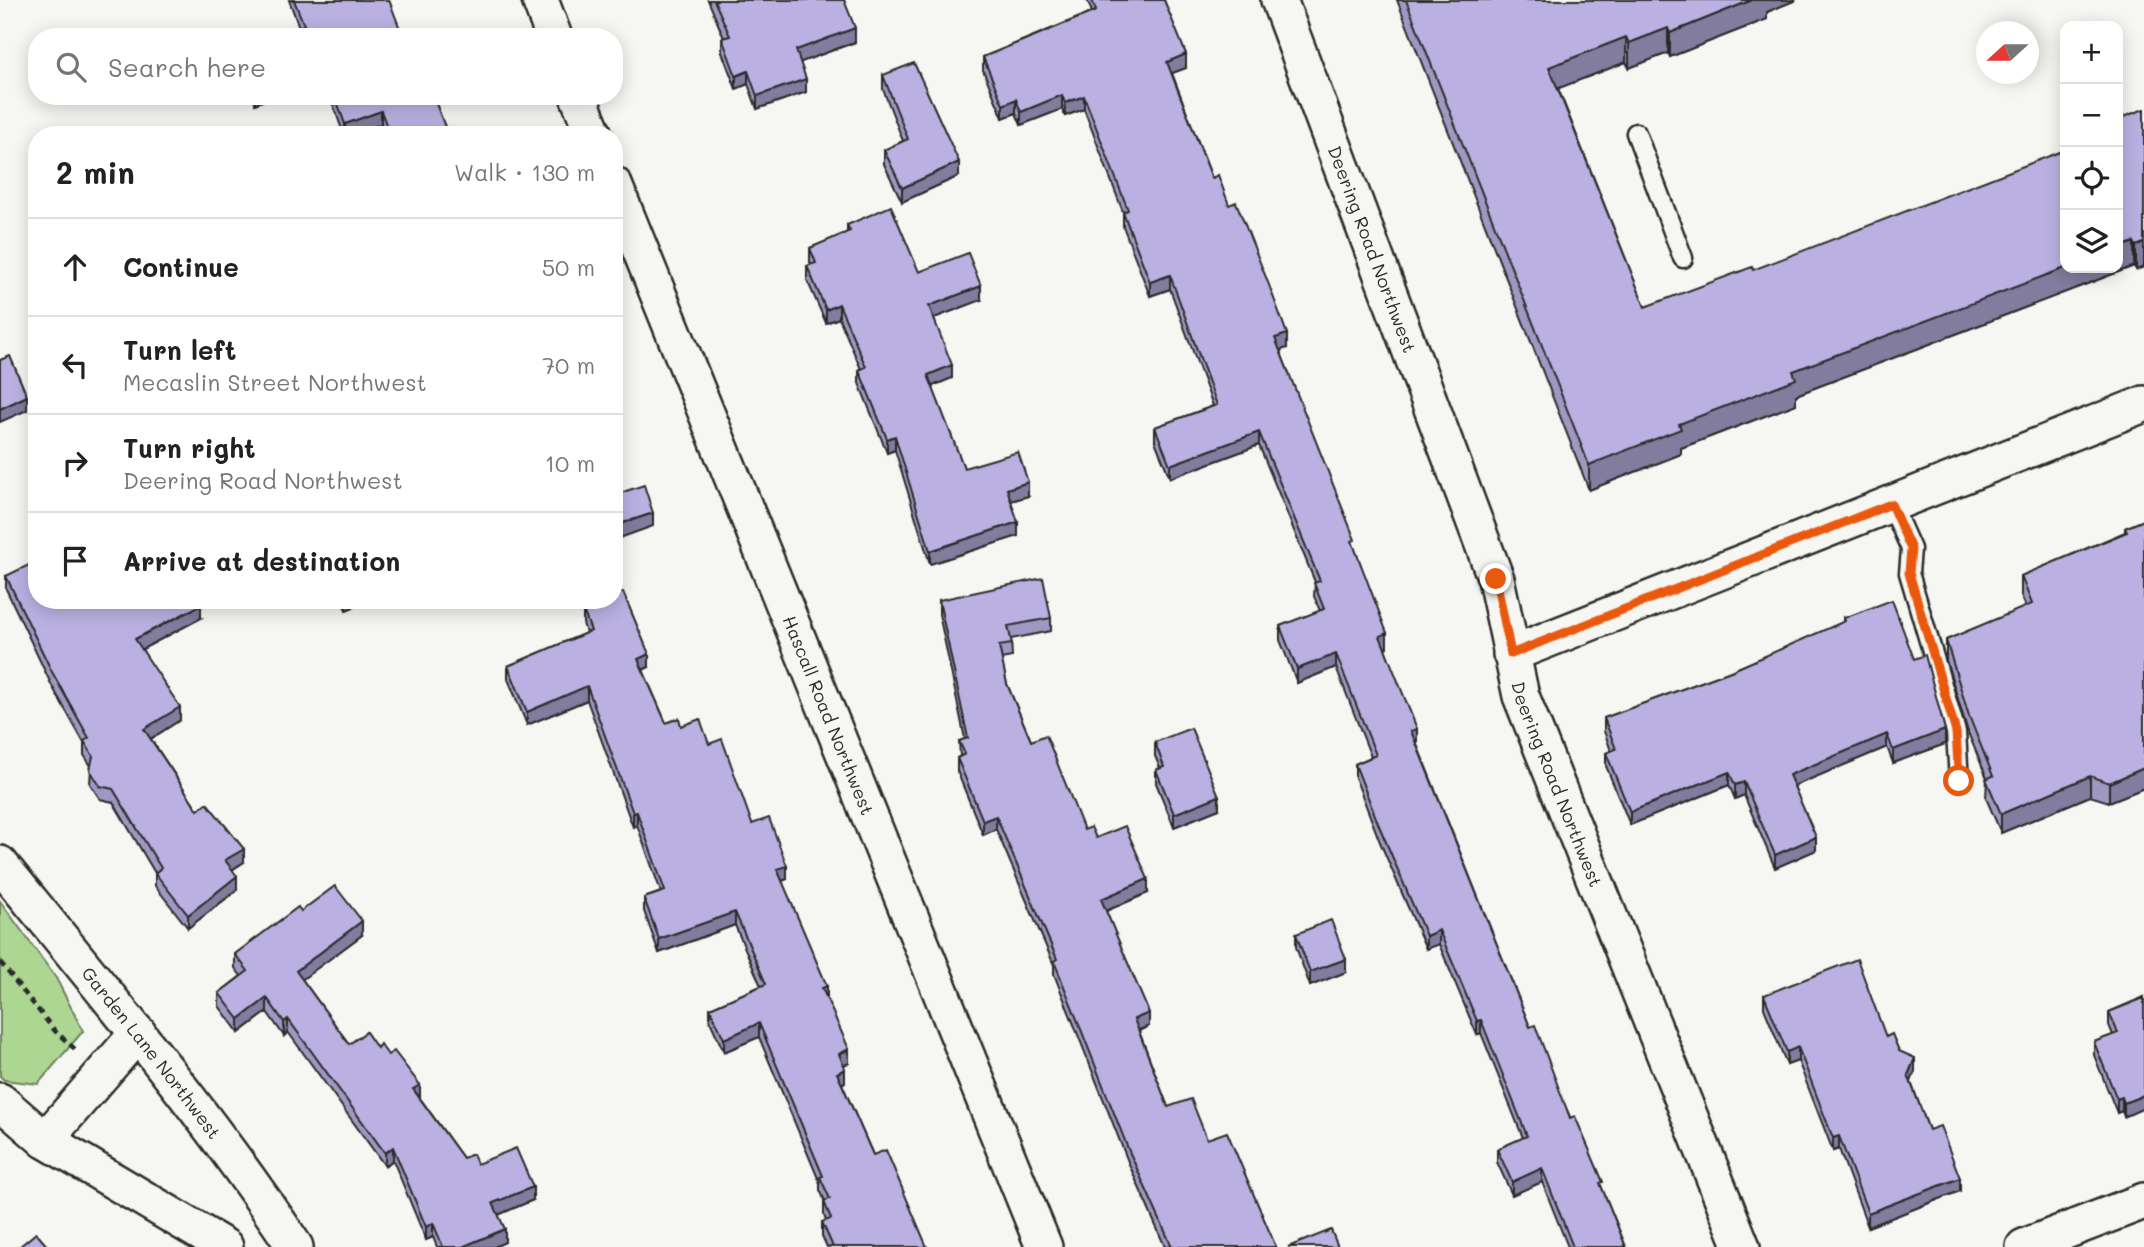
<!DOCTYPE html>
<meta charset="utf-8">
<style>
:root{--surface:#fff;--page:#f2f2f2;--text:#222;--muted:#767676;--line:#e0e0e0}
body{margin:0;font-family:Mali,sans-serif;background:var(--page);color:var(--text)}
.controls{position:absolute;right:21px;top:21px;display:grid;overflow:hidden;border-radius:14px;box-shadow:0 4px 18px #0003}
.controls button{width:63px;height:63px;display:grid;place-items:center;padding:0;border:0;border-bottom:2px solid var(--line);background:var(--surface);color:var(--text);font:35px sans-serif}
.compass{position:absolute;left:1976px;top:21px;width:63px;height:63px;border-radius:50%;background:var(--surface);box-shadow:0 4px 18px #0003;rotate:249deg}
.stop{position:absolute;width:21px;height:21px;margin:-16px;border:5px solid #ea580c;border-radius:50%;background:#fff}
.stop.end{background:#ea580c;border-color:#fff;box-shadow:0 2px 7px #0008}
.list{margin:0;padding:0;list-style:none}
h2{display:flex;justify-content:space-between;align-items:center;height:91px;margin:0;padding:0 28px;font-size:30px}
h2 small{font-size:23px;font-weight:400;color:var(--muted)}
.list li{display:grid;grid-template-columns:46px 1fr auto;gap:21px;align-items:center;box-sizing:border-box;height:98px;padding:0 28px;border-top:2px solid var(--line)}
.list b{display:block;font-size:26px;white-space:nowrap}
.list p{margin:0;font-size:23px;white-space:nowrap;color:var(--muted)}
.list em{font-size:23px;font-style:normal;color:var(--muted)}
.icon{flex:none;width:38px;height:38px;fill:none;stroke:currentColor;stroke-width:2;stroke-linecap:round;stroke-linejoin:round}
.map{position:relative;flex:none;width:2144px;height:1247px;overflow:hidden}
.search{position:absolute;background:var(--surface);box-shadow:0 4px 18px #0003;left:28px;top:28px;width:595px;height:77px;display:flex;align-items:center;gap:18px;box-sizing:border-box;padding:0 24px;border-radius:28px;color:var(--muted);font-size:26px}
.panel{position:absolute;background:var(--surface);box-shadow:0 4px 18px #0003;left:28px;top:126px;width:595px;height:483px;border-radius:28px}
.map>svg:first-child{display:block}
</style>
<div class="map">
<svg width="2144" height="1247" viewBox="0 0 2144 1247">
<rect width="100%" height="100%" fill="#f6f6f2"/>
<filter id="ink" filterUnits="userSpaceOnUse"><feTurbulence type="fractalNoise" baseFrequency=".0143" numOctaves="2"/><feDisplacementMap in="SourceGraphic" scale="14" xChannelSelector="R" yChannelSelector="G"/><feConvolveMatrix kernelMatrix="1 2 1 2 8 2 1 2 1" color-interpolation-filters="sRGB"/></filter>
<g filter="url(#ink)">
<path fill="#add693" stroke="#6c805f" stroke-width="2" d="M0 901 56 978 83 1031 38 1084 4 1080 0 1076Z"/>
<g fill="none" stroke-linecap="round" stroke-linejoin="round">
<g stroke="#2b2b2b" stroke-width="23">
<g id="service">
<path d="M1636 133 1683 258"/>
<path d="M1891 504 1911 549 1909 573 1956 732 1959 781"/>
</g>
</g>
<g stroke="#2b2b2b" stroke-width="40">
<g id="minor">
<path d="M540 0 554 37"/>
<path id="s1" d="M1279 0 1496 579 1521 696 1742 1247"/>
<path d="M578 96 594 135"/>
<path id="s2" d="M614 185 1044 1247"/>
<path d="M1511 654 2144 404"/>
<path id="s3" d="M0 864C102 989 206 1113 295 1247"/>
<path d="M0 1101 45 1140 225 1247"/>
<path d="M45 1140 138 1033"/>
<path d="M2024 1247 2144 1201"/>
</g>
</g>
<path stroke="#2b2b2b" stroke-width="4.5" stroke-dasharray="7 5" stroke-linecap="butt" d="M0 962 55 1031 75 1049"/>
<use href="#service" stroke="#f6f6f2" stroke-width="18"/>
<use href="#minor" stroke="#f6f6f2" stroke-width="35"/>
</g>
<g fill="#a098c2" stroke="#2b2b2b" stroke-width="2">
<path d="M289 0H389L299 27Z"/>
<path d="M708 0H844L855 42 800 62 806 92 757 109 748 84 736 89 722 52V38H724Z"/>
<path d="M1087 0H1164L1186 68 1172 73 1212 178 1287 348 1280 350 1355 550 1387 647 1385 648 1417 742H1416L1530 1027 1603 1191 1626 1247H1568L1542 1182 1512 1195 1497 1162V1149L1523 1138 1481 1033 1477 1035 1439 944 1426 949 1380 842 1355 777V764L1371 757 1336 667 1297 683 1280 640V626L1320 611 1314 596 1315 582 1259 445 1170 478 1155 441V427L1213 406 1170 289 1150 296 1123 226V212L1084 109 1065 116 1062 109 1021 125 1016 113 1003 118 983 70V57L1092 12Z"/>
<path d="M1397 0H1796L1767 12V19L1670 57 1668 53 1629 68 1626 62 1558 88 1645 307 1753 270 2065 268 2144 109V267L2136 270 2134 266 1796 395V404L1681 448V454L1589 490Z"/>
<path d="M883 75 959 176 902 202 884 164V150L903 141 883 89Z"/>
<path d="M330 96H433L448 135H385L381 124 352 135H344Z"/>
<path d="M847 225 919 272 981 300 934 318 952 378 932 386 964 468 1028 496 1011 501 1018 536 930 564 895 450 887 453 859 383V370L861 369 839 318 826 323 807 280V266L811 265 810 262V248L847 233Z"/>
<path d="M2144 520V788L2109 802 2090 796 2001 833 1986 798 1987 778 1969 735 1946 660V640L2026 607 2021 595V576L2125 532V528Z"/>
<path d="M6 576 98 606 201 618 142 649 180 720 151 739 198 810 244 862 232 870 237 890 188 928 155 886V873L113 802 100 799 90 784 91 766 84 755V743L52 686 6 589Z"/>
<path d="M342 600H371L346 610Z"/>
<path d="M939 600 1051 618V631L1011 639 1012 657 1001 659 1007 684 1031 741 1084 830 1096 838 1148 893 1106 911 1149 1026 1139 1031 1168 1107 1207 1139 1276 1247H1165L1129 1164 1054 974V965L996 829 983 835 957 771V758L960 756 959 741 965 739 939 614Z"/>
<path d="M583 610 649 667 643 670 666 723 681 726 709 744 752 824 787 879 782 881 827 999 849 1063 844 1065 845 1082 842 1084 873 1155 927 1247H827L822 1236V1222L826 1221 824 1215V1201H825L820 1190V1183L759 1037 724 1052 710 1021V1008L761 986 735 925 659 953 644 911V898L661 892 637 825 633 827 587 700 527 725 508 679V666L586 633 583 623Z"/>
<path d="M1844 618 1945 744 1893 763 1887 747 1794 786 1816 850 1775 868 1744 795 1735 799 1729 785 1630 825 1606 766V753L1611 751 1604 731V718L1731 671 1844 622Z"/>
<path d="M1155 742 1219 809 1174 827 1156 783V770L1160 768 1155 756Z"/>
<path d="M301 911 362 935 302 979 349 1044 377 1048 420 1098 463 1158 477 1164 533 1200 498 1215 505 1242 494 1247H437L433 1237 426 1240 393 1160 385 1166 288 1032 284 1036 267 1012 239 1033 219 1006V993L241 976 235 968V954Z"/>
<path d="M1296 934 1346 972 1310 986 1296 947Z"/>
<path d="M1764 995 1886 1037 1915 1071 1911 1082 1929 1130 1960 1191 1868 1227 1839 1149 1833 1151 1798 1061 1787 1065 1764 1008Z"/>
<path d="M2144 997 2124 1117 2122 1111 2117 1113 2094 1055V1042L2113 1035 2109 1025V1012Z"/>
</g>
<g fill="#827c9e" stroke="#2b2b2b" stroke-width="2">
<path d="M1752 0H1796L1767 12V19L1670 57V33Z"/>
<path d="M855 28V42L796 64V50Z"/>
<path d="M1668 28V53L1629 68V43Z"/>
<path d="M1626 37V62L1549 92V67Z"/>
<path d="M1186 54V68L1167 75V62Z"/>
<path d="M748 71V84L736 89V76Z"/>
<path d="M806 79V92L757 109V96Z"/>
<path d="M1062 95V109L1021 125V112Z"/>
<path d="M255 96H275L255 104Z"/>
<path d="M1084 96V109L1065 116V103Z"/>
<path d="M1016 99V113L1003 118V105Z"/>
<path d="M381 111V124L352 135H345V124Z"/>
<path d="M959 162V176L902 202V188Z"/>
<path d="M2134 242V266L1796 395V404L1681 448V454L1589 490V465L1793 371 2065 268H2118V248Z"/>
<path d="M2144 243V267L2136 270V246Z"/>
<path d="M1170 275V289L1150 296V282Z"/>
<path d="M981 286V300L929 320V306Z"/>
<path d="M839 304V318L826 323V310Z"/>
<path d="M1287 334V348L1275 352V338Z"/>
<path d="M952 365V378L928 388V375Z"/>
<path d="M27 396V410L0 422V409Z"/>
<path d="M1259 432V445L1170 478V465Z"/>
<path d="M895 436V450L887 453V439Z"/>
<path d="M1028 482V496L1007 502V489Z"/>
<path d="M653 513V526L614 540V526Z"/>
<path d="M1018 522V536L930 564V551Z"/>
<path d="M346 600H371L346 610Z"/>
<path d="M201 605V618L135 653V639Z"/>
<path d="M1387 633V647L1380 650V636Z"/>
<path d="M649 654V667L638 672V659Z"/>
<path d="M1336 654V667L1297 683V669Z"/>
<path d="M587 686V700L527 725V712Z"/>
<path d="M180 707V720L144 743V729Z"/>
<path d="M1417 729V742L1411 744V731Z"/>
<path d="M1945 730V744L1893 763V750Z"/>
<path d="M1887 734V747L1789 788V775Z"/>
<path d="M2144 768V788L2109 802V783Z"/>
<path d="M1729 772V785L1630 825V812Z"/>
<path d="M2090 776V796L2001 833V814Z"/>
<path d="M1744 782V795L1735 799V785Z"/>
<path d="M1219 796V809L1174 827V814Z"/>
<path d="M637 812V825L633 827V813Z"/>
<path d="M996 816V829L983 835V821Z"/>
<path d="M1816 837V850L1775 868V855Z"/>
<path d="M244 849V862L225 874V860Z"/>
<path d="M787 866V879L777 883V869Z"/>
<path d="M237 876V890L188 928V915Z"/>
<path d="M1148 879V893L1101 913V899Z"/>
<path d="M735 912V925L659 953V939Z"/>
<path d="M362 921V935L296 984V971Z"/>
<path d="M1439 930V944L1426 949V936Z"/>
<path d="M1346 959V972L1310 986V972Z"/>
<path d="M827 986V999L822 988Z"/>
<path d="M267 998V1012L239 1033V1019Z"/>
<path d="M1149 1013V1026L1134 1032V1019Z"/>
<path d="M288 1019V1032L284 1036V1022Z"/>
<path d="M1481 1020V1033L1477 1035V1021Z"/>
<path d="M759 1023V1037L724 1052V1039Z"/>
<path d="M1798 1047V1061L1787 1065V1052Z"/>
<path d="M849 1049V1063L839 1067V1054Z"/>
<path d="M1915 1058V1071L1908 1089V1075Z"/>
<path d="M845 1069V1082L837 1086V1073Z"/>
<path d="M420 1085V1098L413 1089Z"/>
<path d="M2144 1095V1108L2124 1117V1103Z"/>
<path d="M2122 1097V1111L2117 1113V1099Z"/>
<path d="M1839 1136V1149L1833 1151V1138Z"/>
<path d="M393 1147V1160L385 1166V1153Z"/>
<path d="M1542 1168V1182L1512 1195V1182Z"/>
<path d="M1960 1178V1191L1868 1227V1213Z"/>
<path d="M533 1187V1200L493 1217V1203Z"/>
<path d="M433 1223V1237L426 1240V1227Z"/>
<path d="M505 1229V1242L494 1247H462Z"/>
</g>
<g fill="#bab1e2" stroke="#2b2b2b" stroke-width="2">
<path d="M294 0H389L403 37H273L304 25Z"/>
<path d="M714 0H844L855 28 796 50 806 79 757 96 748 71 736 76 722 38 730 36Z"/>
<path d="M1092 0H1164L1186 54 1167 62 1212 178 1218 175 1229 205 1236 202 1269 285 1287 334 1275 338 1355 540 1352 541 1387 633 1380 636 1417 729 1411 731 1530 1027 1535 1025 1570 1118 1575 1116 1603 1182 1600 1183 1626 1247H1573L1542 1168 1512 1182 1497 1149 1527 1136 1481 1020 1477 1021 1439 930 1426 936 1380 828 1355 764 1376 755 1336 654 1297 669 1280 626 1324 609 1314 583 1320 581 1259 432 1170 465 1155 427 1217 405 1170 275 1150 282 1123 212 1128 210 1084 96 1065 103 1062 95 1021 112 1016 99 1003 105 983 57 1096 11Z"/>
<path d="M1406 0H1752L1670 33 1668 28 1629 43 1626 37 1549 67 1645 307 1752 267 1753 270 2065 150V268L1793 371 1796 379 1679 424 1681 429 1589 465Z"/>
<path d="M914 63 959 162 902 188 884 150 908 139 883 75Z"/>
<path d="M335 96H433L448 135H390L381 111 345 124Z"/>
<path d="M2144 109V243L2136 246 2134 242 2118 248V119Z"/>
<path d="M891 206 919 272 968 253 981 286 929 306 952 365 928 375 964 468 1018 452 1028 482 1007 489 1018 522 930 551 895 436 887 439 859 370 866 367 839 304 826 310 807 266 816 263 810 248 850 231 847 225Z"/>
<path d="M10 356 27 396 0 409V360Z"/>
<path d="M644 485 653 513 614 526V495Z"/>
<path d="M2144 520V768L2109 783 2090 776 2001 814 1986 779 1993 776 1969 716 1946 640 2032 604 2021 576 2127 532 2125 528Z"/>
<path d="M37 561V600H95L98 606 110 600H199L201 605 135 639 180 707 144 729 198 810 207 803 244 849 225 860 237 876 188 915 155 873 161 868 113 789 100 786 90 770 93 756 84 741 89 738 52 672 6 576Z"/>
<path d="M1043 578 1051 618 1008 626 1012 644 999 646 1007 684 1031 741 1046 735 1084 830 1091 827 1096 838 1125 826 1148 879 1101 899 1149 1013 1134 1019 1168 1107 1191 1099 1207 1139 1227 1132 1276 1247H1172L1129 1151 1054 961 1057 959 996 816 983 821 957 758 965 754 959 741 968 738 939 600Z"/>
<path d="M623 592 649 654 638 659 666 723 679 718 681 726 700 719 709 744 722 739 752 824 769 818 787 866 777 869 827 986 822 988 849 1049 839 1054 845 1069 837 1073 873 1155 886 1150 927 1247H833L822 1222 831 1219 824 1201 830 1199 820 1177 823 1176 759 1023 724 1039 710 1008 766 984 735 912 659 939 644 898 665 891 637 812 633 813 587 686 527 712 508 666 591 631 583 610 604 600H614V596Z"/>
<path d="M1892 600 1914 659 1925 655 1945 730 1893 750 1887 734 1789 775 1816 837 1775 855 1744 782 1735 785 1729 772 1630 812 1606 753 1616 749 1604 718 1731 671 1845 621 1844 618Z"/>
<path d="M1191 728 1219 796 1174 814 1156 770 1164 767 1155 742Z"/>
<path d="M335 886 362 921 296 971 349 1044 366 1032 377 1048 380 1044 388 1055 394 1051 420 1085 413 1089 463 1158 473 1154 477 1164 516 1148 533 1187 493 1203 505 1229 462 1247H443L433 1223 426 1227 393 1147 385 1153 288 1019 284 1022 267 998 239 1019 219 993 248 971 235 954 298 907 301 911Z"/>
<path d="M1331 920 1346 959 1310 972 1296 934Z"/>
<path d="M1857 959 1886 1037 1892 1034 1899 1051 1915 1058 1908 1075 1929 1130 1940 1126 1960 1178 1868 1213 1839 1136 1833 1138 1798 1047 1787 1052 1764 995Z"/>
<path d="M2144 998V1095L2124 1103 2122 1097 2117 1099 2094 1042 2118 1033 2109 1012Z"/>
<path d="M1331 1230 1338 1247H1288Z"/>
<path d="M36 1233 48 1247H19Z"/>
</g>
</g>
<g fill="none" stroke-linecap="round" stroke-linejoin="round" filter="url(#ink)">
<path stroke="#ea580c" stroke-width="9" d="M1496 579 1511 654 1891 504 1911 549 1909 573 1956 732 1959 781"/>
</g>
<g text-anchor="middle" dominant-baseline="central" stroke-width="5" stroke-linejoin="round" paint-order="stroke">
<g font-size="18" fill="#2b2b2b" stroke="#f6f6f2">
<text stroke="none"><textPath href="#s1" startOffset="266">Deering Road Northwest</textPath></text>
<text stroke="none"><textPath href="#s2" startOffset="572">Hascall Road Northwest</textPath></text>
<text stroke="none"><textPath href="#s1" startOffset="833">Deering Road Northwest</textPath></text>
<text stroke="none"><textPath href="#s3" startOffset="242">Garden Lane Northwest</textPath></text>
</g>
</g>
</svg>
<div class="controls">
<button>+</button>
<button>−</button>
<button><svg class="icon" aria-label="locate" viewBox="0 0 24 24"><circle cx="12" cy="12" r="6"/><path d="M12 2v4M12 18v4M2 12h4M18 12h4"/></svg></button>
<button><svg class="icon" aria-label="layers" viewBox="0 0 24 24"><path d="M12 4l9 5-9 5-9-5zM3 14l9 5 9-5"/></svg></button>
</div>
<svg class="compass" viewBox="-18 -18 36 36"><path d="M0-13l5 13h-10z" fill="#e53935"/><path d="M0 13l5-13h-10z" fill="#767676"/></svg>
<div class="stop" style="left:1959px;top:781px"></div>
<div class="stop end" style="left:1496px;top:579px"></div>
<div class="search"><svg class="icon" aria-label="search" viewBox="0 0 24 24"><circle cx="10" cy="10" r="6"/><path d="M15 15l6 6"/></svg>Search here</div>
<section class="panel">
<h2>2 min<small>Walk · 130 m</small></h2>
<ul class="list">
<li><svg class="icon" aria-label="ahead" viewBox="0 0 24 24"><path d="M12 20V5M6 11l6-6 6 6"/></svg><div><b>Continue</b></div><em>50 m</em></li>
<li><svg class="icon" aria-label="left" viewBox="0 0 24 24"><path d="M17 20v-9H6M10 6l-5 5 5 5"/></svg><div><b>Turn left</b><p>Mecaslin Street Northwest</p></div><em>70 m</em></li>
<li><svg class="icon" aria-label="right" viewBox="0 0 24 24"><path d="M7 20v-9h11M14 6l5 5-5 5"/></svg><div><b>Turn right</b><p>Deering Road Northwest</p></div><em>10 m</em></li>
<li><svg class="icon" aria-label="arrive" viewBox="0 0 24 24"><path d="M6 21V4h12l-3 4 3 4H6"/></svg><div><b>Arrive at destination</b></div></li>
</ul>
</section>
</div>
